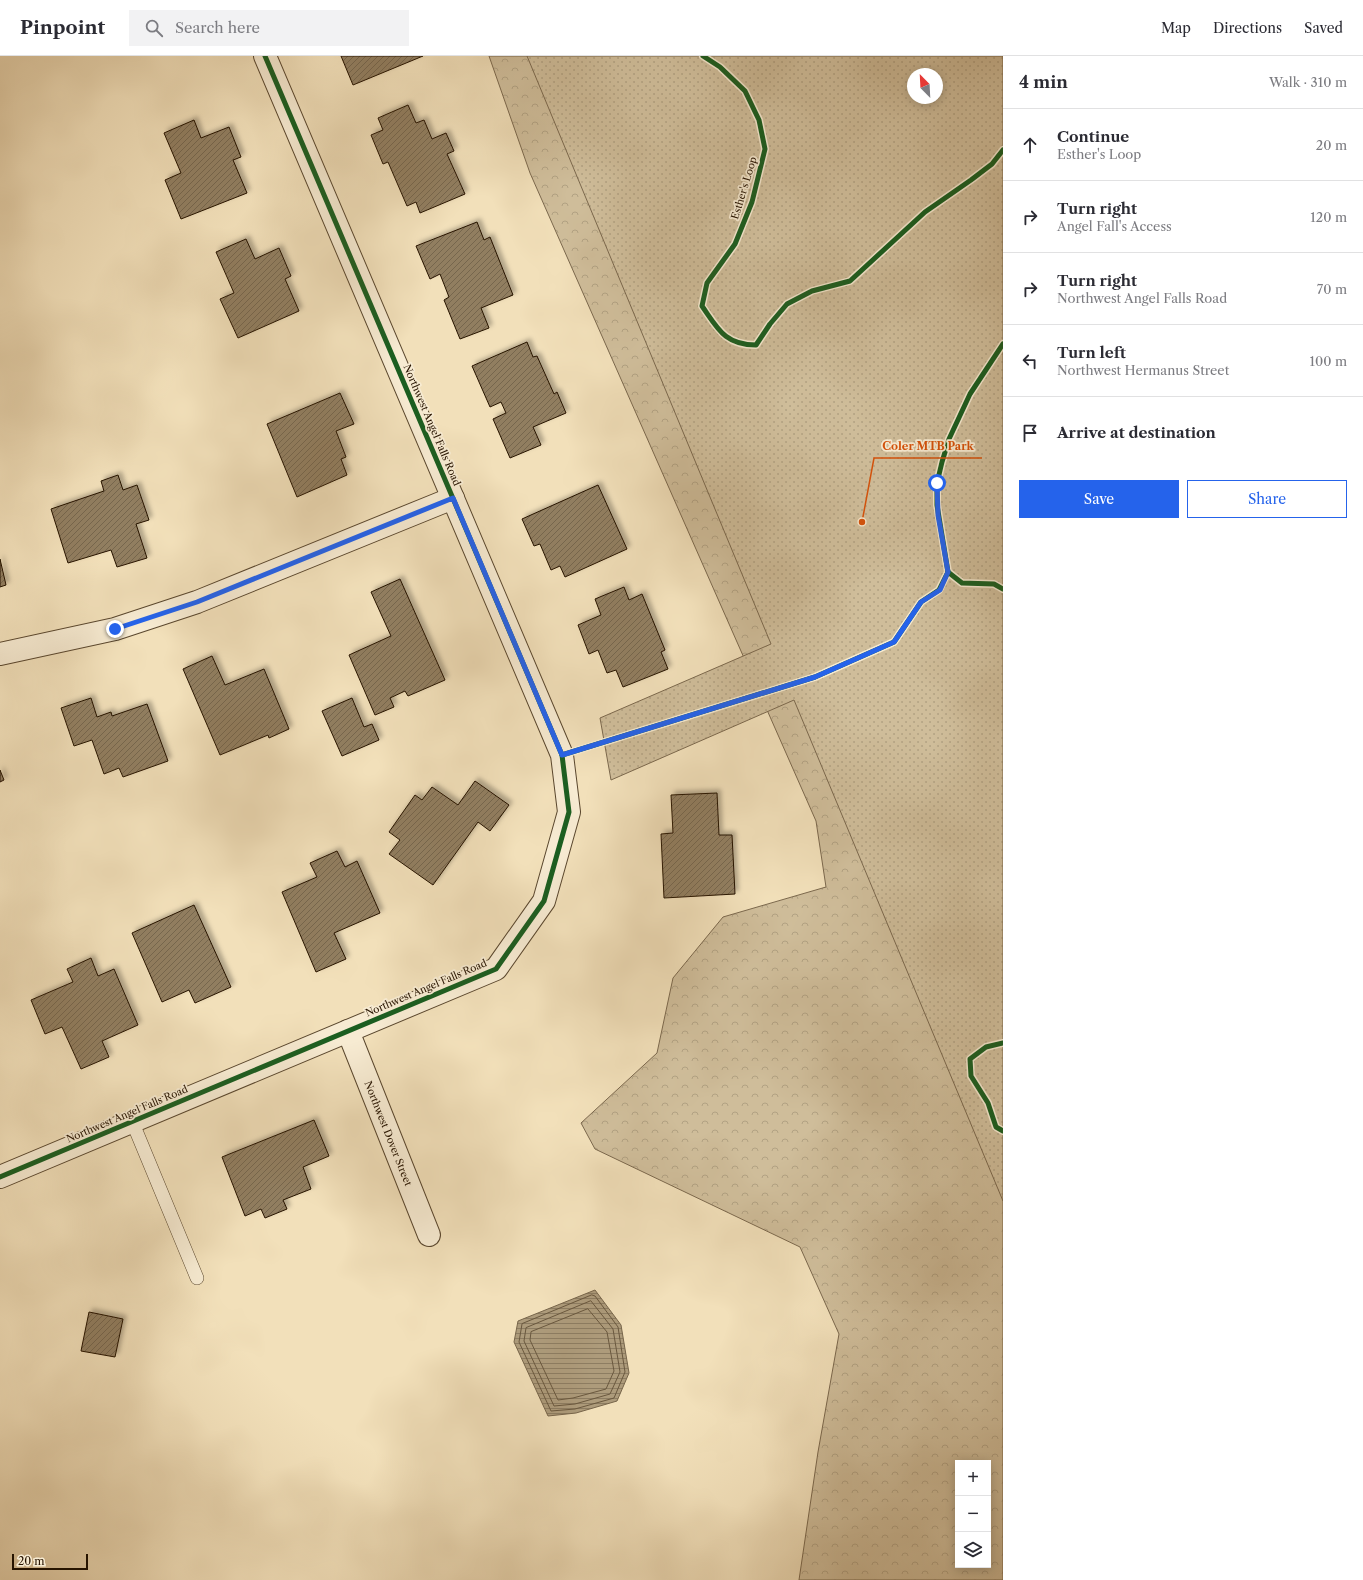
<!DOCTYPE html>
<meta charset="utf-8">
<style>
:root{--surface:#fff;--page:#f2f2f3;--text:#2b2b33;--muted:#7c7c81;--line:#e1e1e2;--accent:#2563eb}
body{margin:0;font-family:"Libre Caslon Text",serif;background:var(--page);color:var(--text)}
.controls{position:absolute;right:12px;bottom:12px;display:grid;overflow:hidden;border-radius:0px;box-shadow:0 2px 10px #0003}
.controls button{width:36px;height:36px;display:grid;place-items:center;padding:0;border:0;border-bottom:1px solid var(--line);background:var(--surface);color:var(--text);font:20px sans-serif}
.compass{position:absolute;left:907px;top:12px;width:36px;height:36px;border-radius:50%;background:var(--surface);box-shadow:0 2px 10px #0003;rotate:336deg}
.scale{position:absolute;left:12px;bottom:10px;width:76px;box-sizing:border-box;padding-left:4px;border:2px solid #271400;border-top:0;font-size:11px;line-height:14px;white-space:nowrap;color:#271400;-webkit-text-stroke:3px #f7ebd2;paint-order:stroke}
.stop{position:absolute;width:12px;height:12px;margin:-9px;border:3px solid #2563eb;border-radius:50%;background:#fff}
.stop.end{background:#2563eb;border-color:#fff;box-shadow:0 1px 4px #0008}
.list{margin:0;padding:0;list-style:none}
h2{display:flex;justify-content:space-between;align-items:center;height:52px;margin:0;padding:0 16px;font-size:17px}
h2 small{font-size:13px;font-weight:400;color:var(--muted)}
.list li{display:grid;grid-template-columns:26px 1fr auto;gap:12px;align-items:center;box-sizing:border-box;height:72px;padding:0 16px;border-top:1px solid var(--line)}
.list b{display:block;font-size:15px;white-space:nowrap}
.list p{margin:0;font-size:13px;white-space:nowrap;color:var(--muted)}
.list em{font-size:13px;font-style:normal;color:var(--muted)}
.actions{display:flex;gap:8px;padding:12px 16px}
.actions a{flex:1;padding:9px 0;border:1px solid var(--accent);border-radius:0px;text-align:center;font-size:14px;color:var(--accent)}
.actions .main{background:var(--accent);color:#fff}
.icon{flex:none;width:22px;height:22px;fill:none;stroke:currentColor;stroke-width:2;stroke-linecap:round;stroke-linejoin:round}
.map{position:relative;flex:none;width:1003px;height:1524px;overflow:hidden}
header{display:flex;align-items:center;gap:24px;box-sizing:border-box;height:56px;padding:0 20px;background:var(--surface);border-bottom:1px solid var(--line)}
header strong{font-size:19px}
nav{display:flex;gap:22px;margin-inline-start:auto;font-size:14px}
.search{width:280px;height:36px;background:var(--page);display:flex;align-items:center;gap:10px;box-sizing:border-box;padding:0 14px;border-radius:0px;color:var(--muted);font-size:15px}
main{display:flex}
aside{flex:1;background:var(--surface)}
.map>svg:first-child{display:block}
</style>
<header>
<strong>Pinpoint</strong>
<div class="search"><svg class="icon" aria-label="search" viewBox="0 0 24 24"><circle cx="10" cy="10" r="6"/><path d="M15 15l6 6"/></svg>Search here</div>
<nav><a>Map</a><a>Directions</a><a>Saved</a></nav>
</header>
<main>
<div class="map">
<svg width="1003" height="1524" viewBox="0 0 1003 1524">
<defs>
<pattern id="forest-crowns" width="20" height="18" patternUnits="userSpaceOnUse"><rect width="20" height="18" fill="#cfbd9a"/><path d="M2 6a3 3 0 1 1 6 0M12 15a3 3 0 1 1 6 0" fill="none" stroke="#b2a283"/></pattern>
<pattern id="park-dots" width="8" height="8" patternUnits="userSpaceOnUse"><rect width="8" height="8" fill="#cfbd9a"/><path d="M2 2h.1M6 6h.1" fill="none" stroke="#b2a283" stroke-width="1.8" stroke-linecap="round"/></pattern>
<pattern id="water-rules" width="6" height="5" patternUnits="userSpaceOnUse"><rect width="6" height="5" fill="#ad9b7b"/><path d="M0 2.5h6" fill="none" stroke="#8d7d62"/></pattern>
<pattern id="building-hatch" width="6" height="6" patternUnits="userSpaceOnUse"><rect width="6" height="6" fill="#917e61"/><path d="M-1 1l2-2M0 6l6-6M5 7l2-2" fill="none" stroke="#76664e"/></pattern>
<filter id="shadow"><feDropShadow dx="3.5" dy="-3.5" stdDeviation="2" flood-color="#0004"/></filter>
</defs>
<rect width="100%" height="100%" fill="#f2e0ba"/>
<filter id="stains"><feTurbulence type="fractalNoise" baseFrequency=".005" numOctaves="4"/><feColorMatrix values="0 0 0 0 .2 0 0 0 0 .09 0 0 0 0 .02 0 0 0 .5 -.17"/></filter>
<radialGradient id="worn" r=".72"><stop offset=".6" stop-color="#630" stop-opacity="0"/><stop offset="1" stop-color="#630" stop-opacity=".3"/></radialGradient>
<path fill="url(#forest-crowns)" stroke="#7b684d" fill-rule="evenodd" d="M489 0H1003V1524H799L818 1396 839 1278 800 1191 595 1093 581 1067 657 997 673 922 723 861 826 831 816 765 530 117ZM913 18H937V42H913ZM958 1407H988V1509H958Z"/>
<path fill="url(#park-dots)" stroke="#7b684d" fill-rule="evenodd" d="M527 0H1003V1145L794 644 611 724 600 662 771 588ZM913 18H937V42H913Z"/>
<path fill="url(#water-rules)" stroke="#77654a" d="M595 1234 621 1269 629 1317 617 1345 576 1357 548 1360 514 1286 518 1265Z"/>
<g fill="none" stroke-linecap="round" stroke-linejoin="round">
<g stroke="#6a583e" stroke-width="1">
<path d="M592 1239 595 1240 618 1271 625 1316 614 1342 575 1353 551 1355 519 1286 522 1268Z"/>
<path d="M591 1245 613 1273 620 1316 610 1338 575 1348 554 1350 524 1285 526 1272Z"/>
<path d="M588 1253 607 1276 614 1315 606 1333 573 1342 558 1344 530 1284 531 1276Z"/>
</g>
</g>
<g fill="url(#building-hatch)" stroke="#271400" filter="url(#shadow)">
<path d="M341 0H423L353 29Z"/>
<path d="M408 49 416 67 424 64 432 83 446 77 454 95 447 98 465 138 420 157 416 146 407 150 388 106 383 108 371 79 383 74 378 62Z"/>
<path d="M194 64 201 82 229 71 241 101 233 104 247 137 181 163 165 124 181 117 164 77Z"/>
<path d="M477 166 484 184 490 181 513 239 481 252 489 272 460 283 444 244 449 241 440 218 430 223 416 190Z"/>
<path d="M246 183 255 203 279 192 291 220 285 223 299 255 238 282 220 243 234 237 216 196Z"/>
<path d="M527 286 533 301 537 300 554 338 557 336 566 357 533 371 541 389 510 402 493 363 506 357 501 346 490 351 472 310Z"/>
<path d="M340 337 354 368 336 375 346 401 341 403 347 419 297 441 267 368Z"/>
<path d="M118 419 123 434 137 429 149 464 136 468 147 502 117 511 111 494 68 507 51 453 104 435 101 425Z"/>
<path d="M598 429 627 493 565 521 560 510 551 514 540 488 534 490 522 463Z"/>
<path d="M0 503 6 529 0 531Z"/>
<path d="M400 523 445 624 408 640 405 635 390 642 394 651 375 659 349 599 391 580 371 536Z"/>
<path d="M624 531 629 544 642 538 665 594 661 596 668 613 623 631 616 614 607 617 598 594 589 598 578 569 601 559 595 543Z"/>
<path d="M212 600 225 629 264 613 289 673 269 682 268 679 220 699 183 613Z"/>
<path d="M91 642 97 661 111 656 112 660 147 648 168 705 123 721 119 712 104 718 92 684 74 690 61 652Z"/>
<path d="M352 642 364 671 372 668 379 684 342 700 322 655Z"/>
<path d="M0 714 4 724 0 726Z"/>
<path d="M475 725 509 749 490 775 478 766 433 829 389 798 400 784 389 776 415 739 422 744 432 731 458 749Z"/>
<path d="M717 737 719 779H732L735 838 664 842 661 778 673 777 671 739Z"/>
<path d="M337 795 345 811 357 805 380 857 334 877 346 903 316 916 282 836 317 821 310 807Z"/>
<path d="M194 849 231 931 195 947 189 934 162 946 132 877Z"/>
<path d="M91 902 98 920 114 913 138 969 102 985 109 1001 81 1013 62 971 45 978 31 944 73 926 67 913Z"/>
<path d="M314 1064 329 1100 303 1111 311 1133 283 1144 287 1153 265 1162 261 1153 245 1160 222 1101Z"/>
<path d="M89 1256 123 1263 115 1301 81 1295Z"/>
</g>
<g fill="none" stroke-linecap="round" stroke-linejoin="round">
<g stroke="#5a472e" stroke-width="14">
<path id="service" d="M132 1065 197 1222"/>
</g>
<g stroke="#5a472e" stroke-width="24">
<g id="minor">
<path d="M0 598 115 573 197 546 453 442"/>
<path id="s1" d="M348 975 429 1179"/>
<path d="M0 1121 496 913 544 845 569 756 562 699 265 0"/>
</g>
</g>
<use href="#service" stroke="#f7ebd2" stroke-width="13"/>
<use href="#minor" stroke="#f7ebd2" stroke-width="22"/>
<g stroke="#f7ebd2" stroke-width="8">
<g id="cycleway">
<path d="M703 0 720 11 745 35 759 64 765 93 752 146 735 188 707 227 702 250C718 273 725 289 756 289L770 268 787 248 812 235 850 225 925 156 971 124 992 108 1003 94"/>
<path d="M1003 288 970 338 949 383 942 406 937 427V449L948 516 962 527 994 528 1003 533"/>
<path d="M562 699 815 621 894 586 921 546 939 534 948 516"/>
<path d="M1003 987 986 991 970 1003 971 1020 988 1047 996 1071 1003 1075"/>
<path d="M0 1121 496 913 544 845 569 756 562 699 265 0"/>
</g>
</g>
<use href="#cycleway" stroke="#1b5e20" stroke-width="5"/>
</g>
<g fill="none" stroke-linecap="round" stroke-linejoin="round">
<path stroke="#2563eb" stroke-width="5" d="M115 573 197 546 453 442 562 699 815 621 894 586 921 546 940 534 948 516 938 459 937 427"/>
</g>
<g text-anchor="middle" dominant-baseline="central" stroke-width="3.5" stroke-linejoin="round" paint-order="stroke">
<g font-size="10" fill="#271400" stroke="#f7ebd2">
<text transform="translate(744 132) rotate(-73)">Esther's Loop</text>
<text transform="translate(432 369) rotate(67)">Northwest Angel Falls Road</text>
<text transform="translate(426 932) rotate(-23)">Northwest Angel Falls Road</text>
<text transform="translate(127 1058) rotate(-23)">Northwest Angel Falls Road</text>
<text stroke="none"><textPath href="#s1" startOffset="110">Northwest Dover Street</textPath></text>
</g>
</g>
<path fill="none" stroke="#d5520b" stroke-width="1.5" d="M862 466L874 402H982"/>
<circle fill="#d5520b" stroke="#f7ebd2" stroke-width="1.5" cx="862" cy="466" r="4"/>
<g font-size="11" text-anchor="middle" font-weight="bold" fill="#d5520b" stroke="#f7ebd2" stroke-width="3.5" stroke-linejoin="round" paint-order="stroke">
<text x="928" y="394">Coler MTB Park</text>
</g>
<rect width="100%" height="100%" filter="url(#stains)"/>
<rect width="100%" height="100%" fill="url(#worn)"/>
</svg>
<div class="controls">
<button>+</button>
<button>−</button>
<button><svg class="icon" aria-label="layers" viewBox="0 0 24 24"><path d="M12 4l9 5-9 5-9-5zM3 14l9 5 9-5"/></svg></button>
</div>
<svg class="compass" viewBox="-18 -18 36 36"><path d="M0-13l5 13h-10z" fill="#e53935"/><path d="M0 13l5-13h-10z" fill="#7c7c81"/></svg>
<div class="scale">20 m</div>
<div class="stop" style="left:937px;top:427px"></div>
<div class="stop end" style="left:115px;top:573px"></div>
</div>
<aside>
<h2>4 min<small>Walk · 310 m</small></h2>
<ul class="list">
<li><svg class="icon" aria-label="ahead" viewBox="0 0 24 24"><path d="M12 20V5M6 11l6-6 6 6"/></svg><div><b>Continue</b><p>Esther's Loop</p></div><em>20 m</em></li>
<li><svg class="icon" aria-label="right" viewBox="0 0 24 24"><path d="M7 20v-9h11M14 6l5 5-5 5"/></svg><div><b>Turn right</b><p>Angel Fall's Access</p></div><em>120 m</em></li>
<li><svg class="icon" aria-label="right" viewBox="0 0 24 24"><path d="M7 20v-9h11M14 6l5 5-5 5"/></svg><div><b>Turn right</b><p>Northwest Angel Falls Road</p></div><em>70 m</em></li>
<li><svg class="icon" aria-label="left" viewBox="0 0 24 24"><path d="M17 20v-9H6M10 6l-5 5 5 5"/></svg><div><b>Turn left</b><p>Northwest Hermanus Street</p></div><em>100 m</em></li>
<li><svg class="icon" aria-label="arrive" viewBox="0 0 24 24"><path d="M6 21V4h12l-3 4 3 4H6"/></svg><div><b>Arrive at destination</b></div></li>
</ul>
<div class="actions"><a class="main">Save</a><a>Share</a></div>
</aside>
</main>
